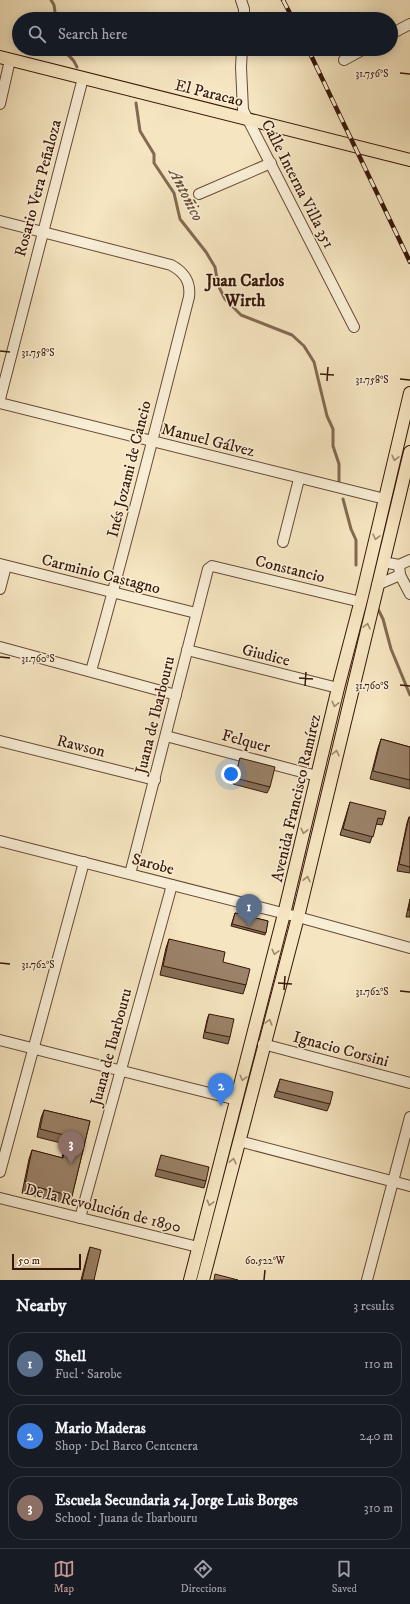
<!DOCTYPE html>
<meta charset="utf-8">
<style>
:root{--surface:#171b24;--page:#20242c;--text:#f1f3f6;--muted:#9ea1a6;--line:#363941;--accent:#c59692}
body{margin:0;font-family:"IM FELL DW Pica",serif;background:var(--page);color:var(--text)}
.scale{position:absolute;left:12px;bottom:10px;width:69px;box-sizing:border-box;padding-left:4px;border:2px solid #391708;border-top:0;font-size:11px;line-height:14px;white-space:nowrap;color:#391708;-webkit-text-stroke:3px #f8eed6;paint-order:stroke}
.you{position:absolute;left:231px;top:774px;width:14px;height:14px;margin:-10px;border:3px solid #fff;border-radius:50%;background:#1a73e8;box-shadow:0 0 0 6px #1a73e833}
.badge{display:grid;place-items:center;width:26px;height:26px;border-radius:50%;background:var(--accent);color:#fff;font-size:13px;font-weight:700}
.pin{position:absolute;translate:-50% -33px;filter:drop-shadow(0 1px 2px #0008)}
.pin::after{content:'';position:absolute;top:21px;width:14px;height:12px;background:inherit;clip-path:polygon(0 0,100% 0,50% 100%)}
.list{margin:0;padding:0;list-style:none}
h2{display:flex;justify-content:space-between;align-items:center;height:52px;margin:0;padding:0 16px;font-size:17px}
h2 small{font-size:13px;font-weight:400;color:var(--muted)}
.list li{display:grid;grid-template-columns:26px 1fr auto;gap:12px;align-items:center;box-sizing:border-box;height:64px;margin:0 8px 8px;padding:0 8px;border:1px solid var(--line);border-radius:16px}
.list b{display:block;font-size:15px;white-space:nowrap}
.list p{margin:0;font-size:13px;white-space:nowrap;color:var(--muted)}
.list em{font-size:13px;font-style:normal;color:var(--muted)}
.icon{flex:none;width:22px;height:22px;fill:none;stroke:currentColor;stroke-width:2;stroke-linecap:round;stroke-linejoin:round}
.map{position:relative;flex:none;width:410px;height:1280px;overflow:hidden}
.search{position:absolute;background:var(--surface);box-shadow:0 2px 10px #0003;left:12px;right:12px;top:12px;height:44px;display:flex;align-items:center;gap:10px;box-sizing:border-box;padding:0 14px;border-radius:22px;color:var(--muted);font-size:15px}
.sheet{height:268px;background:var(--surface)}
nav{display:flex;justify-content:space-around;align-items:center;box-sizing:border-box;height:56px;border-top:1px solid var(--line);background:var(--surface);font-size:11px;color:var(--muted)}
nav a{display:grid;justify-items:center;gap:2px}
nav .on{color:var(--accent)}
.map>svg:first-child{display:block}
</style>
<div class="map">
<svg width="410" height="1280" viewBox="0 0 410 1280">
<rect width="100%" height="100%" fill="#f5e5c0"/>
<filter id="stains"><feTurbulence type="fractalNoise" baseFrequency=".005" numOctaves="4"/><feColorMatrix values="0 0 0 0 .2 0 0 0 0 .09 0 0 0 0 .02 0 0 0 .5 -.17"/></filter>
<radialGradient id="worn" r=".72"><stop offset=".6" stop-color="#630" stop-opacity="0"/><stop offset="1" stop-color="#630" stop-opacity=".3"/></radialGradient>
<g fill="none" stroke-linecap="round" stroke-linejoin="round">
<g stroke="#836951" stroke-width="3">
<path d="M51 0 54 5 56 19"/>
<path d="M56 49C66 52 73 57 77 67"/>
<path d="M136 103 140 131 154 154V163L174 193 180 219 206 252 215 267 218 285 225 299 241 315 292 335 304 346 314 362 327 416 333 429V446L339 464V483"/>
<path d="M343 499 351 529 356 540V565"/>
<path d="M377 607 383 619 391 649 410 695"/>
</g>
<g stroke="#684a36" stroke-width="12">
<g id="minor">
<path d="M241 0 244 9V19"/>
<path d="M391 34 410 24"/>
<path d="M242 49 241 67 243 110 354 327"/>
<path d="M344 60 364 49"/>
<path d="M0 104 10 60"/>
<path d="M199 194 271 163"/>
<path d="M0 221 171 265C184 272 191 281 189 297 157 422 126 547 91 671"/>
<path d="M0 399 83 78"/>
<path d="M0 403 385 499"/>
<path d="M283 542 299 479"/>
<path d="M383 562 399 565 410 560"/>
<path d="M0 564 196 613"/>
<path d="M399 565 400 575 410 594"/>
<path d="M377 585 400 575"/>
<path d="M0 589 6 566"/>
<path d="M0 647 176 695"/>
<path d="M187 650 338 688"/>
<path d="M166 736 317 776"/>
<path d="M0 741 155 780"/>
<path d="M0 841 298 917 410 948"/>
<path d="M130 874 208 569 212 566 361 602"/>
<path d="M0 1040 237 1100"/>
<path d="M263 1044 410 1083"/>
<path d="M239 1141 410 1186"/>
<path d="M0 1172 84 862"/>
<path d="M0 1198 198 1247"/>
<path d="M80 1218 172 885"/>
<path d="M367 1280 410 1117"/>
</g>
</g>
<g stroke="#391708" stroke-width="14">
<g id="major">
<path d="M0 57 410 160"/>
<path d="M190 1280 284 914 338 688 361 600 410 393"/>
<path d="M203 1280 298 917 410 452"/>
</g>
</g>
<use href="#minor" stroke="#f8eed6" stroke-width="10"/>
<use href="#major" stroke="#f5e5c0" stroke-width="12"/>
<g stroke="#391708" stroke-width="4.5">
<g id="rail">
<path d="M283 0 293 19"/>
<path d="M308 49 410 262"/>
</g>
</g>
<use href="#rail" stroke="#f8eed6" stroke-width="3" stroke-dasharray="9" stroke-linecap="butt"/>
</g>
<g fill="#857059" stroke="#391708">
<path d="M381 739 410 747V789L370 779 378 748Z"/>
<path d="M240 758 270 787 267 793 233 784Z"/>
<path d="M350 802 384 819 382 825 376 824 370 843 340 835Z"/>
<path d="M409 817H410V873L397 871 407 823Z"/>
<path d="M410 899V917H406Z"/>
<path d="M235 913 268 921 265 935 231 926Z"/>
<path d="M169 939 223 962 246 985 243 994 160 975 166 948Z"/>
<path d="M209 1014 230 1037 228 1044 203 1038 207 1020Z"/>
<path d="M280 1079 330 1104 327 1111 274 1097Z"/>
<path d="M44 1110 90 1121 72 1196 69 1204 22 1193 29 1159 32 1150 62 1158 65 1144 37 1137 41 1118Z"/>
<path d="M161 1155 206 1181 204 1188 155 1176Z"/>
<path d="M90 1247 94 1280H81L88 1253Z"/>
</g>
<g fill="#9b8268" stroke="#391708">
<path d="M381 739 410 747V780L373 771Z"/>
<path d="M240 758 275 767 270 787 235 778Z"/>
<path d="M350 802 386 811 384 819 378 818 373 837 343 829Z"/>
<path d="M409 817H410V867L399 864Z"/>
<path d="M410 903V910H408Z"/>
<path d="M235 913 268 921 266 933 232 924Z"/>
<path d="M169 939 225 952 223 962 250 969 246 985 163 966Z"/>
<path d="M209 1014 234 1019 230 1037 205 1032Z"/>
<path d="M280 1079 333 1092 330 1104 277 1091Z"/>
<path d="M44 1110 90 1121 72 1196 25 1184 32 1150 63 1158 68 1136 40 1129Z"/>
<path d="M161 1155 209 1167 206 1181 157 1169Z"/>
<path d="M90 1247 101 1250 94 1280H82Z"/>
<path d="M215 1274 238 1280H214Z"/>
</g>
<defs><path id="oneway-chevron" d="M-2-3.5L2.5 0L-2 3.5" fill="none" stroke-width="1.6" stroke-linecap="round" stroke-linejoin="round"/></defs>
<g stroke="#a0886d">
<use href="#oneway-chevron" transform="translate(395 458) rotate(103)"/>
<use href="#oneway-chevron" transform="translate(376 537) rotate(103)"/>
<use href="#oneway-chevron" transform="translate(367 626) rotate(-76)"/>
<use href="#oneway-chevron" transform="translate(335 704) rotate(104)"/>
<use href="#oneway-chevron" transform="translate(336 753) rotate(-77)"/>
<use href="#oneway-chevron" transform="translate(304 831) rotate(103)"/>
<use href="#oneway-chevron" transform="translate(307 879) rotate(-77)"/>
<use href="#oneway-chevron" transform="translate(275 952) rotate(104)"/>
<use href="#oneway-chevron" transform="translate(269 1022) rotate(-75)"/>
<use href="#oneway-chevron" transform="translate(243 1078) rotate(104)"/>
<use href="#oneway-chevron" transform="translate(233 1161) rotate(-76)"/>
<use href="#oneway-chevron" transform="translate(210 1203) rotate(105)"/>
</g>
<path fill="none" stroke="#391708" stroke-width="1.5" d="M400 73 410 74M0 351 10 352M320 374 334 375M400 379 410 380M327 381 328 367M0 657 10 658M299 678 313 679M400 685 410 686M305 686 306 672M0 963 10 964M278 983 292 984M284 990 285 976M400 991 410 992M264 1280 265 1270"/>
<g text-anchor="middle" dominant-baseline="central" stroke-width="3" stroke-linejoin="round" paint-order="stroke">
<g font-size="16" fill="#391708" stroke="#f8eed6">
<text transform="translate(209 93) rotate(14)">El Paracao</text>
<text transform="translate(298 184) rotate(63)">Calle Interna Villa 351</text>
<text transform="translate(38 188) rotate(-75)">Rosario Vera Peñaloza</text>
<text transform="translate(208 440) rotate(14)">Manuel Gálvez</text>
<text transform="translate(129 469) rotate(-76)">Inés Jozami de Cancio</text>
<text transform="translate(290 569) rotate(14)">Constancio</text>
<text transform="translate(101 574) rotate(14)">Carminio Castagno</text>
<text transform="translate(266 655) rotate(14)">Giudice</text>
<text transform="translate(155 715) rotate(-76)">Juana de Ibarbouru</text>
<text transform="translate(246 741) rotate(15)">Felquer</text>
<text transform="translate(81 746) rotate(14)">Rawson</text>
<text transform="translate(296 798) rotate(-77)">Avenida Francisco Ramírez</text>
<text transform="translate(153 864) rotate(15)">Sarobe</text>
<text transform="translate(111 1047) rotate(-75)">Juana de Ibarbouru</text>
<text transform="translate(341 1049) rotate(15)">Ignacio Corsini</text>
<text transform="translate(103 1208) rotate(14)">De la Revolución de 1890</text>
</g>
<g font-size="17" font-style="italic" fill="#6b4d38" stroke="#f8eed6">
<text transform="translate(186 195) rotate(63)">Antoñico</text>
</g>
<g font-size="17" font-weight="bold" fill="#391708" stroke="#f8eed6">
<text x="245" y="281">Juan Carlos<tspan x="245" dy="20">Wirth</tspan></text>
</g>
</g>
<g font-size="10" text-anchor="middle" fill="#391708" stroke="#f8eed6" stroke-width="3" stroke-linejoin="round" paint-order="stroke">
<text x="372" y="77">31.756°S</text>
<text x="38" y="356">31.758°S</text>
<text x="372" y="383">31.758°S</text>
<text x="38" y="662">31.760°S</text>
<text x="372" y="689">31.760°S</text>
<text x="38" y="968">31.762°S</text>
<text x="372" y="995">31.762°S</text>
<text x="265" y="1264">60.522°W</text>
</g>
<rect width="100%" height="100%" filter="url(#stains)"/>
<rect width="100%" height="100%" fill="url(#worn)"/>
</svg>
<div class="scale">50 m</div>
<div class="you"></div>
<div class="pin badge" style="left:249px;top:927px;background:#5c6f8a">1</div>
<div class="pin badge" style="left:221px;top:1106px;background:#3f7fe0">2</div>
<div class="pin badge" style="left:71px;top:1164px;background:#8d6e63">3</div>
<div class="search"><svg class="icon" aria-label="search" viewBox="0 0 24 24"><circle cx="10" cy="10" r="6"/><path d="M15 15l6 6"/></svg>Search here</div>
</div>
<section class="sheet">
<h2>Nearby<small>3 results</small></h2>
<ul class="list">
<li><span class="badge" style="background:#5c6f8a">1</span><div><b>Shell</b><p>Fuel · Sarobe</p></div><em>110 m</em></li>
<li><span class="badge" style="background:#3f7fe0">2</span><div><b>Mario Maderas</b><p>Shop · Del Barco Centenera</p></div><em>240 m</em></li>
<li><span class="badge" style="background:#8d6e63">3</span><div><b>Escuela Secundaria 54 Jorge Luis Borges</b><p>School · Juana de Ibarbouru</p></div><em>310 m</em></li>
</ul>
</section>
<nav>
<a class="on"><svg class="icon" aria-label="map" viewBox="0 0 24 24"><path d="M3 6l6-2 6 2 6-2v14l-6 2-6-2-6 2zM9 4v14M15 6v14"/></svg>Map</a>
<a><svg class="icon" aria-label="directions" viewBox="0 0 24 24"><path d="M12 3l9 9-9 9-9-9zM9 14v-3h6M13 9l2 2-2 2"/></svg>Directions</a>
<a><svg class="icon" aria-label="saved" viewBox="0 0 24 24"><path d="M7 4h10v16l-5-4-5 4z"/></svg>Saved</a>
</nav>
